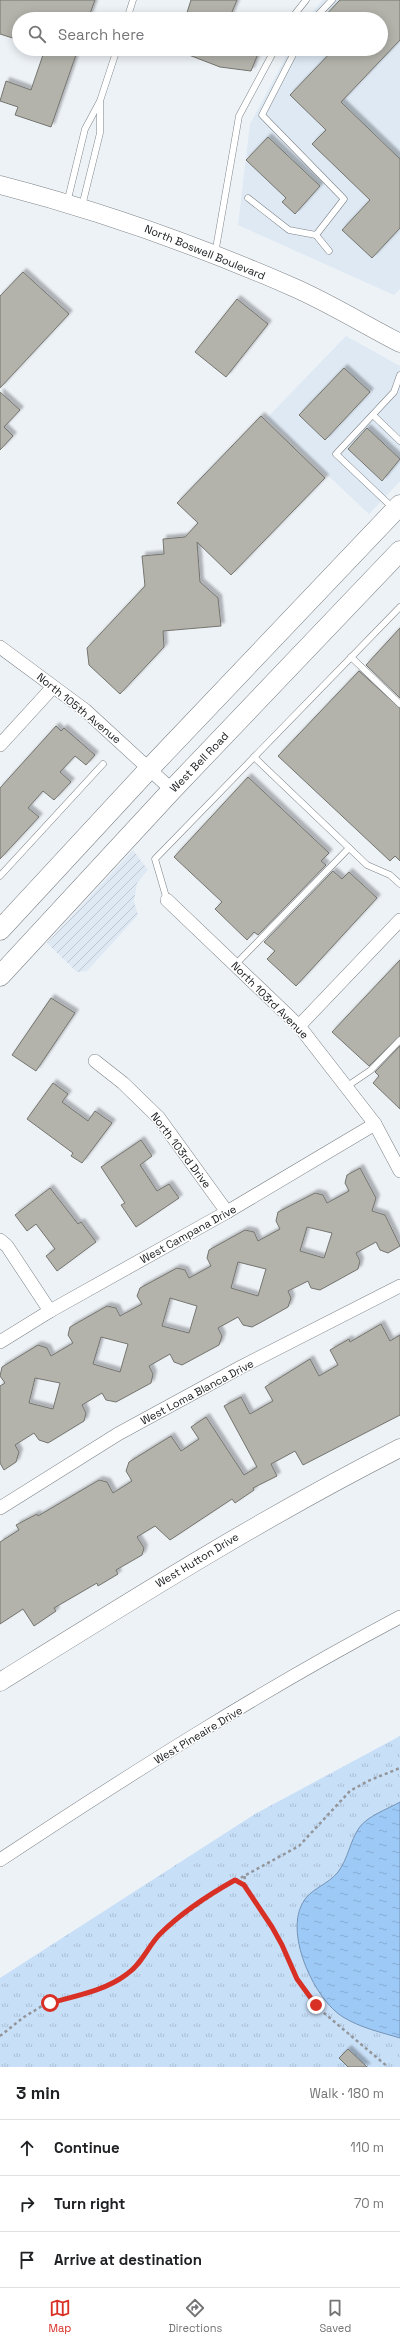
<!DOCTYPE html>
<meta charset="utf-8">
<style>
:root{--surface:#fff;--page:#f2f2f2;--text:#202124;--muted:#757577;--line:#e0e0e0;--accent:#d93025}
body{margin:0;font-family:"Space Grotesk",sans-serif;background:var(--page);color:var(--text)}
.stop{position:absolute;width:12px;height:12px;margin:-9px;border:3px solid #d93025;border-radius:50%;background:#fff}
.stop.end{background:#d93025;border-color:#fff;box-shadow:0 1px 4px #0008}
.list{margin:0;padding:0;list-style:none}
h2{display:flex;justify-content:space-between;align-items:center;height:52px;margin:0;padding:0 16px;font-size:17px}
h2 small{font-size:13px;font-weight:400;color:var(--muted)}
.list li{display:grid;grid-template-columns:26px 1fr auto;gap:12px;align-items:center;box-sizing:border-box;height:56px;padding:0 16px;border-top:1px solid var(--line)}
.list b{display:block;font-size:15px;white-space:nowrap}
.list em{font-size:13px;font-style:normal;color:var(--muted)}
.icon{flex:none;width:22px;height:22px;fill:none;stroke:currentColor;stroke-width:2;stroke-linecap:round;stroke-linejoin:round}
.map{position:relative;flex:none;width:400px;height:2067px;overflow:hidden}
.search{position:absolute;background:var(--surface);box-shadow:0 2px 10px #0003;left:12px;right:12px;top:12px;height:44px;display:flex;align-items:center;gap:10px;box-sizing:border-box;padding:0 14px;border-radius:22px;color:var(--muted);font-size:15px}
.sheet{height:220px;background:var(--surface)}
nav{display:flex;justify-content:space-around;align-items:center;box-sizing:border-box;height:56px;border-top:1px solid var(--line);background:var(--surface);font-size:11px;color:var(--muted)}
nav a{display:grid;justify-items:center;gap:2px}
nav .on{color:var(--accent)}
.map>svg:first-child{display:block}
</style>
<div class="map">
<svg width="400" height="2067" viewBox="0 0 400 2067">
<defs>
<pattern id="industrial-furrows" width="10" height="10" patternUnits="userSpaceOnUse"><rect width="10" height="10" fill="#dee9f4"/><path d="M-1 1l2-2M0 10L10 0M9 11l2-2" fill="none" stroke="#bec7d1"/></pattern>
<pattern id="grass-tufts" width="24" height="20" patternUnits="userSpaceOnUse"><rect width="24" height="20" fill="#c8dff8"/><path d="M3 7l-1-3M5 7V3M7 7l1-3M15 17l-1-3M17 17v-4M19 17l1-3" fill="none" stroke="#abbfd4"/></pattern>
<pattern id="water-ripples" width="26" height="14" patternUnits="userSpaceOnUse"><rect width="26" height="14" fill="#9dc9f7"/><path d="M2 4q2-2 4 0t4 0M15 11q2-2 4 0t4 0" fill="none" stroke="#86acd3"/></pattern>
<filter id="shadow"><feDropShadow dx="3.5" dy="-3.5" stdDeviation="1" flood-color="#0004"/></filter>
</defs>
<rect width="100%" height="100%" fill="#edf2f7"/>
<g fill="#dee9f4">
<path d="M323 0H400V289L394 295 238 225 250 124 290 49H381V19H306Z"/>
<path d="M346 336 400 366V481L369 514 267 418Z"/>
</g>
<path fill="url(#industrial-furrows)" d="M133 850 148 870 137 883 134 901 138 915 87 971 77 972 47 943Z"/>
<path fill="url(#grass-tufts)" d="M400 1736V2067H0V1978L255 1814Z"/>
<path fill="url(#water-ripples)" stroke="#7594b5" d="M400 1802V2038C380 2032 361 2028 343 2017 315 2000 285 1936 302 1904 309 1889 328 1885 338 1872 348 1859 350 1841 359 1828 367 1816 388 1809 400 1802Z"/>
<g fill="#b3b3ac" stroke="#75756f" fill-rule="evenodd" filter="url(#shadow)">
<path d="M0 0H95L88 19H19V40L0 34Z"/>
<path d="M191 0H237L229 19H185Z"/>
<path d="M340 0H400V40L341 102 400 159V228L372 258 342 230 370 200 312 144 326 130 290 95 334 49H381V19H322Z"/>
<path d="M45 49H78L51 127 15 115 18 107 0 101 6 81 31 90Z"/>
<path d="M260 49 251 71 220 67 176 50Z"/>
<path d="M268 137 320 186 295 214 282 202 286 198 246 160Z"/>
<path d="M23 272 69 314 0 388V296Z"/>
<path d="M237 299 268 324 226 377 195 352Z"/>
<path d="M344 368 370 392 325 440 299 415Z"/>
<path d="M0 392 20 410 4 427 13 436 0 450Z"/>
<path d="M261 416 325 478 231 575 197 542 200 582 218 598 221 626 163 631 164 647 120 694 89 665 87 648 145 586 142 556 164 554 163 539 185 537 198 523 177 503Z"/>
<path d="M367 428 400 459 382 481 348 449Z"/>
<path d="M400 628V698L366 665Z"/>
<path d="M359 671 400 708V861L395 856 390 861 278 756Z"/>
<path d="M56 726 61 731 64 728 95 755 86 765 75 756 60 772 71 782 54 800 43 791 28 808 39 817 0 859V788Z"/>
<path d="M248 777 329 853 321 861 326 865 258 935 254 932 247 940 215 909 222 902 174 857Z"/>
<path d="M333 871 342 879 349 872 377 898 296 986 267 959 275 951 264 942Z"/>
<path d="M400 960V1036L369 1066 332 1032Z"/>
<path d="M51 998 75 1013 36 1071 12 1055Z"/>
<path d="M400 1046V1109L373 1083 379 1076 375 1072Z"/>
<path d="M53 1083 68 1094 62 1102 88 1121 95 1111 112 1123 82 1163 71 1156 73 1153 27 1119Z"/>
<path d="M141 1140 152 1156 140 1165 157 1191 169 1184 179 1198 136 1227 121 1205 125 1203 101 1167Z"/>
<path d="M360 1168 376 1198 372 1211 385 1215 400 1246 388 1253 380 1250 376 1242 356 1253 360 1261 358 1269 320 1290 311 1288 308 1281 288 1291 291 1298 288 1307 265 1320 252 1327 243 1325 238 1317 218 1328 222 1336 219 1345 182 1365 174 1362 170 1354 149 1366 153 1374 151 1383 116 1402 106 1400 102 1393 82 1405 86 1413 84 1421 48 1443 39 1440 34 1433 15 1445 19 1452 16 1462 4 1470 0 1463V1386L5 1383 0 1376 2 1367 38 1345 47 1348 51 1356 73 1343 68 1335 70 1327 107 1306 116 1308 120 1316 142 1304 137 1296 140 1288 177 1268 185 1270 189 1278 211 1266 207 1258 209 1250 245 1230 254 1232 258 1241 280 1229 276 1221 278 1212 315 1193 323 1195 327 1203 349 1191 345 1183 347 1175ZM307 1227 332 1233 324 1258 300 1251ZM238 1262 266 1269 258 1296 231 1288ZM170 1298 197 1306 189 1333 162 1326ZM101 1337 128 1344 120 1372 93 1364ZM35 1378 60 1383 53 1409 29 1403Z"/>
<path d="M50 1188 78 1224 81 1222 96 1242 57 1271 46 1256 55 1249 36 1224 27 1231 15 1215Z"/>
<path d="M381 1324 390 1341 400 1335V1415L303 1465 295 1451 271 1464 277 1476 253 1488 254 1490 235 1503 232 1499 170 1540 155 1526 137 1537 144 1548 142 1555 116 1570 118 1574 98 1586 97 1583 54 1608 56 1611 34 1626 23 1609 0 1624V1542L19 1530 16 1525 37 1514 38 1516 99 1480 107 1482 113 1493 132 1481 126 1471 129 1462 171 1436 181 1451 199 1439 191 1427 206 1417 244 1475 257 1467 224 1406 241 1397 250 1414 273 1401 265 1387 310 1359 319 1376 338 1365 330 1350 349 1339 350 1342Z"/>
<path d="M348 2049 367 2067H348L339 2058Z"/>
</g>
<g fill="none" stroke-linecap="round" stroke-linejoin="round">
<g stroke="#7d8286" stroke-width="7">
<g id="lane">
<path d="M127 19 133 0"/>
<path d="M291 19 306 0"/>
<path d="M314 19 332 0"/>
<path d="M296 49 262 115 344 199 316 235 329 251"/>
<path d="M248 198 289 230 316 235"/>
<path d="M67 203 85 129 100 101 117 49"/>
<path d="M82 206 100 133V103"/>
<path d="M215 254 239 116 275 49"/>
<path d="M373 415 400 441"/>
<path d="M394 509 336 454 394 392 400 375"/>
<path d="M351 657 400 704"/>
<path d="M254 757 367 865 390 875 400 884"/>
<path d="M0 876 103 764"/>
<path d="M167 900 155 859 400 607"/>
<path d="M235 965 349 848"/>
<path d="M346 1087 371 1070 400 1040"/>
</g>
</g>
<g stroke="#7d8286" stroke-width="14">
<g id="street">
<path d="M0 647 85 710 172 790"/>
<path d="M0 745 53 687"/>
<path d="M167 900 299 1026 375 1124 400 1171"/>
<path d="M299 1026 400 920"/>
<path d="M95 1061 123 1083 159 1118 227 1212"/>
<path d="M0 1240 7 1246 50 1311"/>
<path d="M0 1342 50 1311 227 1212 375 1124"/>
<path d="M0 1508 118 1434 241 1367 400 1286"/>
<path d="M0 1860C130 1774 262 1690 400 1617"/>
</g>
</g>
<g stroke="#7d8286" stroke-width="19">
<g id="secondary">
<path d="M0 185C101 211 199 246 295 288 331 304 365 325 400 343"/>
<path d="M0 1682C132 1600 262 1518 400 1448"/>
</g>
</g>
<g stroke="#7d8286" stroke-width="21">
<g id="primary">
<path d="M0 930 149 769 400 505"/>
<path d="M0 976 172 790 400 551"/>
</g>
</g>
<g stroke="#929599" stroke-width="2.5" stroke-dasharray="3 3" stroke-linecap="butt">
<path d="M235 1880 244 1885 278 1935 297 1979 308 1996 324 2013 388 2067"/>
<path d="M244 1885 245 1874"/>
<path d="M0 2036 24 2017 42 2006 92 1991 120 1979 133 1970 155 1939 171 1924 222 1888 299 1846 350 1791 368 1781 400 1768"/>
</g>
<use href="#lane" stroke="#fff" stroke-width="6"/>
<use href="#street" stroke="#fff" stroke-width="13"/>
<use href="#secondary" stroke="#fff" stroke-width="18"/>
<use href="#primary" stroke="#fff" stroke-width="20"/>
</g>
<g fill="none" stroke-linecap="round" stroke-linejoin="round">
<path stroke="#d93025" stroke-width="5" d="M50 2003C75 1996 105 1991 127 1974 142 1964 148 1946 160 1934 180 1914 210 1894 235 1880L244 1885 272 1927 282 1945 297 1979 316 2005"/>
</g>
<g text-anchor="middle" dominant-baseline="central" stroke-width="3" stroke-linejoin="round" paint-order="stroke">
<g font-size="11" fill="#17191b" stroke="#fff">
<text transform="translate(205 252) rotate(22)">North Boswell Boulevard</text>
<text transform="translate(79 708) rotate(39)">North 105th Avenue</text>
<text transform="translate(199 762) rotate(-46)">West Bell Road</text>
<text transform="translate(270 1000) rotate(45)">North 103rd Avenue</text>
<text transform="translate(181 1150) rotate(53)">North 103rd Drive</text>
<text transform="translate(188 1234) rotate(-29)">West Campana Drive</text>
<text transform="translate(197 1392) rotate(-28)">West Loma Blanca Drive</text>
<text transform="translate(197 1560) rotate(-31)">West Hutton Drive</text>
<text transform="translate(198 1735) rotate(-31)">West Pineaire Drive</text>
</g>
</g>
</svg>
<div class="stop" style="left:50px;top:2003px"></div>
<div class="stop end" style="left:316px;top:2005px"></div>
<div class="search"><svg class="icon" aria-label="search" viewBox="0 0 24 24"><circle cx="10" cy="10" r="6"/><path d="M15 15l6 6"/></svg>Search here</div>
</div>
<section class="sheet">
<h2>3 min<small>Walk · 180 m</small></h2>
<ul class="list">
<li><svg class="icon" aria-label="ahead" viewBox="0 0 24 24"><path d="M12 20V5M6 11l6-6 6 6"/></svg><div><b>Continue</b></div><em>110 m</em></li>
<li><svg class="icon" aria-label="right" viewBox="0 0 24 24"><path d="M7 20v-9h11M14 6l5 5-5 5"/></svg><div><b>Turn right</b></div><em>70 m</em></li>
<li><svg class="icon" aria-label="arrive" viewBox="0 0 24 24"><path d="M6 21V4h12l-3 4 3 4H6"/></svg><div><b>Arrive at destination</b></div></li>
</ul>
</section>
<nav>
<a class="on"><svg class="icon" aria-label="map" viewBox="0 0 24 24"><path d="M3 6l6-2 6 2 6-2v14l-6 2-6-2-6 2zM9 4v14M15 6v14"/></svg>Map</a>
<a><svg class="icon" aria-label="directions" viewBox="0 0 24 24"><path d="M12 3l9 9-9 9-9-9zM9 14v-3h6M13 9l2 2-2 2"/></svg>Directions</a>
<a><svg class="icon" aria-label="saved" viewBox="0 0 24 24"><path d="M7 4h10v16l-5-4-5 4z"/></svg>Saved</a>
</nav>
